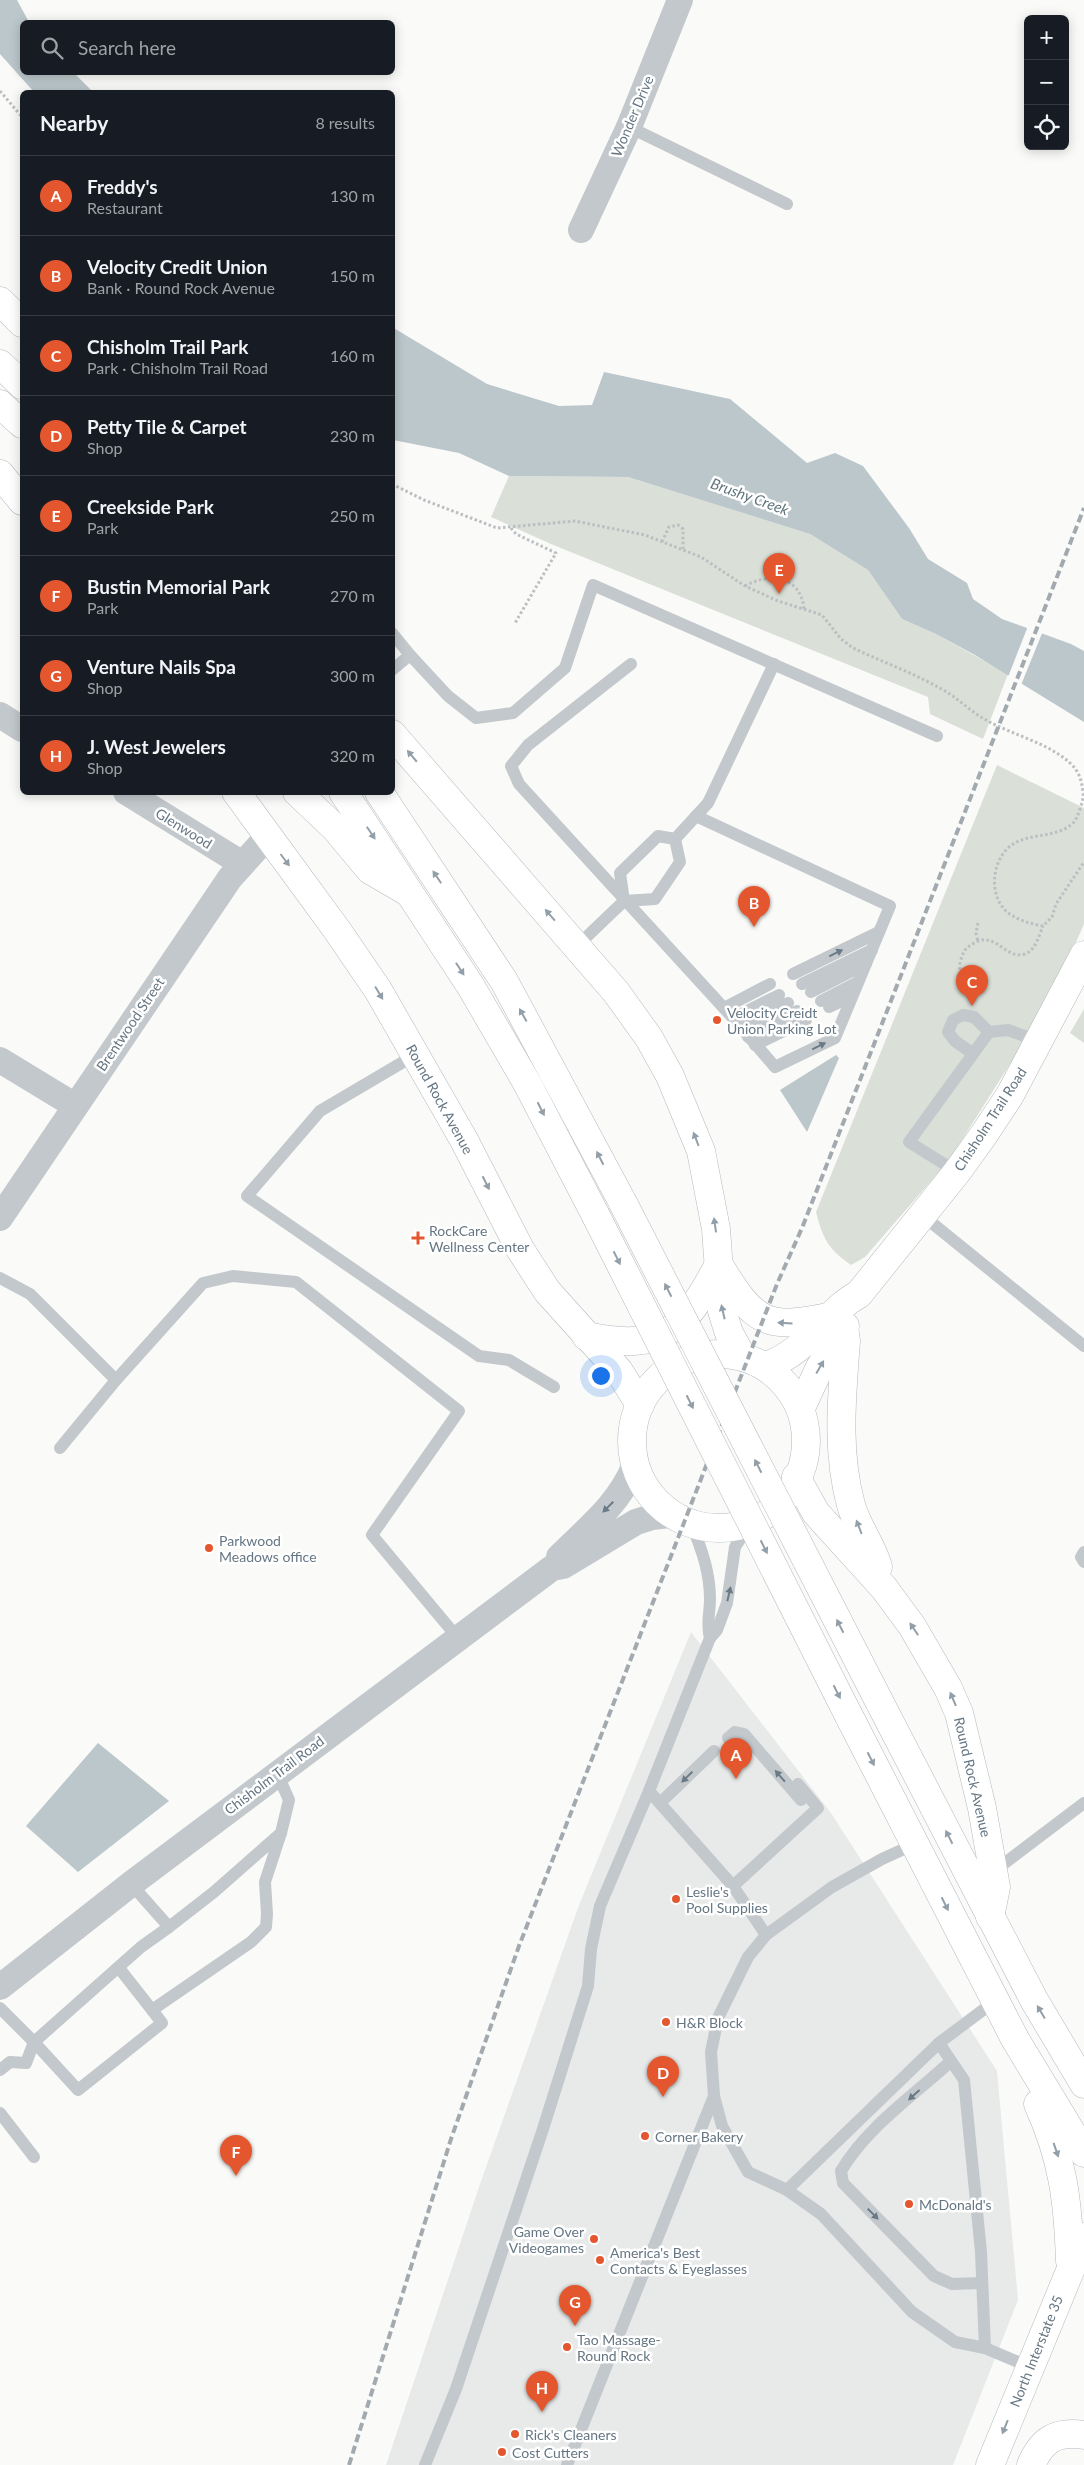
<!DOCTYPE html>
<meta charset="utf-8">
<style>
:root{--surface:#171b24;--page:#242831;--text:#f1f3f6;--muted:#9ea1a6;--line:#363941;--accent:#e4572e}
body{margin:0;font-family:Lato,sans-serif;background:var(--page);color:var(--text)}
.controls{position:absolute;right:15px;top:15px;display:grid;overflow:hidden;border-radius:8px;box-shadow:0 2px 12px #0003}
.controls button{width:45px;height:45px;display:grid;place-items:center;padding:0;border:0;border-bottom:1px solid var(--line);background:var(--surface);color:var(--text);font:25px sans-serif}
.you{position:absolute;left:600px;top:1375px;width:18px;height:18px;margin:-12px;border:4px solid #fff;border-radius:50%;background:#1a73e8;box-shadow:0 0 0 8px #1a73e833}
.badge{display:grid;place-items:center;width:32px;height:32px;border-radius:50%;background:var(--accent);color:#fff;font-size:16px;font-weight:700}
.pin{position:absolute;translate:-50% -41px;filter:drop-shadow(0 1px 2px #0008)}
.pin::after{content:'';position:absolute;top:26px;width:18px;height:15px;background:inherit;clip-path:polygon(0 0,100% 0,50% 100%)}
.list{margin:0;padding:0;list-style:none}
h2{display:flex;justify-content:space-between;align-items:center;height:65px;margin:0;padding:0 20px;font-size:21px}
h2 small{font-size:16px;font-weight:400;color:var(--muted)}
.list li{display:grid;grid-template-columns:32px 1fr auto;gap:15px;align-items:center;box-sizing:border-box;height:80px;padding:0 20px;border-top:1px solid var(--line)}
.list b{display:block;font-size:19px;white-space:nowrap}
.list p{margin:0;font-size:16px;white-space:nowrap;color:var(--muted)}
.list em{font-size:16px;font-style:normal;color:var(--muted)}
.icon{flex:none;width:28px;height:28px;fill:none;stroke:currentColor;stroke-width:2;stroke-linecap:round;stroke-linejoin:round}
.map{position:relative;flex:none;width:1084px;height:2465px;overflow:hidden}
.search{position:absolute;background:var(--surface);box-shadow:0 2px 12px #0003;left:20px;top:20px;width:375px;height:55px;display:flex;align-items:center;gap:12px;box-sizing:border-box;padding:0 18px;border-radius:8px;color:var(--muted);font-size:19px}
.panel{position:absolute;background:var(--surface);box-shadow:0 2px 12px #0003;left:20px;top:90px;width:375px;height:705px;border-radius:8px}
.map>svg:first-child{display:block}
</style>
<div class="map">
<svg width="1084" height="2465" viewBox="0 0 1084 2465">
<rect width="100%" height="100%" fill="#fafaf8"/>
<path fill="#e8e9e9" d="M691 1632 831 1813 997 2071 1018 2300 953 2465H386L479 2187 579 1905Z"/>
<g fill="#dadfd7">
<path d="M509 476 628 477 810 534 868 570 902 619 936 634 1008 674 983 739 930 714 928 697 551 544 491 517Z"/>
<path d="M997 765 1084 808V924L1065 967 1022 1045 950 1159 865 1257 851 1265C828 1249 823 1239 816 1212Z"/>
<path d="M1084 1009V1043L1070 1033Z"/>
</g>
<g fill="#bbc7cb">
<path d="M0 0H17L29 22H22V72L74 73 93 92H34L0 54Z"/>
<path d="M392 327 487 384 559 406 592 405 604 372 730 399 807 463 835 453 863 466 909 528 928 559 967 583 973 599 1002 619 1071 644 1084 651V722L975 655 936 634 902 619 868 570 810 534 628 477 509 476 459 453 393 440Z"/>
<path d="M836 1055 839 1058 807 1132 780 1090Z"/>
<path d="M98 1743 169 1801 78 1872 26 1826Z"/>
</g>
<path fill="#fafaf8" d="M1028 626 1043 631 1021 685 1008 677Z"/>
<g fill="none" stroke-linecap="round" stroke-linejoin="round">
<g stroke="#b3babf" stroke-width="29">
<g id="secondary">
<path d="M0 301 22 323"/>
<path d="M0 364 22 385"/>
<path d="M0 404 22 424"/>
<path d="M0 474 22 501"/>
<path d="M392 734 616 992 649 1038 670 1076 701 1151 716 1229 722 1311 729 1333 741 1355"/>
<path d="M236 792 337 930 378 990 464 1140 520 1249 547 1291 619 1371 640 1405"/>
<path d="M297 792 335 828 370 870 406 891"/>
<path d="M343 792 470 985 527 1083 595 1214"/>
<path d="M379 792 504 981 622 1201"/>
<path d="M719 1265C754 1323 766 1331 833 1316"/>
<path d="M844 1328 846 1341C842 1396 836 1450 851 1505 857 1527 873 1547 878 1567"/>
<path d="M586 1336C662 1352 683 1332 718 1266"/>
<circle cx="719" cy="1441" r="87"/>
<path d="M766 1366C809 1351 823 1314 859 1294L957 1172 985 1133 1010 1095 1084 955"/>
<path d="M801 1408 819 1369 845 1326"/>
<path d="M796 1477 816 1513 884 1588 912 1626 948 1688 959 1713 982 1808 996 1887 990 1917"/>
<path d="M879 1701 1034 2000 1084 2084"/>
<path d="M849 1716 1015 2039 1084 2153"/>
<path d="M1038 2104C1063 2159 1068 2201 1070 2261"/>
<path d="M990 2465 1084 2237"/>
<path d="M1031 2465C1042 2439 1057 2431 1084 2435"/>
</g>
</g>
<g stroke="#bbbfc2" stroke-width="3" stroke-dasharray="2.5 2.5" stroke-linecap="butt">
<path d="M0 91 22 117"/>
<path d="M392 484 424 500 497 528 575 521 645 535 701 557 745 586 778 601 822 615 841 639 853 648C883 662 916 674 945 691 959 699 971 712 986 720 1012 735 1047 742 1070 763 1079 771 1082 781 1083 793 1084 800 1078 817 1074 822 1057 840 1026 831 1008 848 990 865 989 901 1011 915 1021 921 1032 924 1043 926L1052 917 1056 904 1084 862"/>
<path d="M511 528 516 534 556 553 515 623"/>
<path d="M662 542 669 527 678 525 683 529V549"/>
<path d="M745 586C770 572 801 576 804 609"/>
<path d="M978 923 976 933 978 941"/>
<path d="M975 1001C973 989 963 982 960 970 959 965 961 957 964 952 966 947 971 945 976 942 996 932 1006 960 1025 954 1036 950 1039 935 1043 926"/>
</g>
<g stroke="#c3c8cc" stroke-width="12">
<path d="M629 127 787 204"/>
<path d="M392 633 410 655 392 670"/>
<path d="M410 655 448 696 476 718 513 713 565 668 593 585 937 736"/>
<path d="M631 664 528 745 511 766 519 784 733 1018 775 1067 835 1038 890 906 696 816"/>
<path d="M675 839 708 803 774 664"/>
<path d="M624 901 620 873 658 836 675 839"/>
<path d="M577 946 624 901 655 899 680 862 675 839"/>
<path d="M793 974 879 932"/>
<path d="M802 984 872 950"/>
<path d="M811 992 866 964"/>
<path d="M821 1001 858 982"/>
<path d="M829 1007 852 996"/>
<path d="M724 1008 770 984"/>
<path d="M733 1018 779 995"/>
<path d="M740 1028 788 1003"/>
<path d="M748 1037 797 1011"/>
<path d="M755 1045 806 1020"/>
<path d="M972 1053 955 1041 948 1032 953 1020 963 1015 974 1017 989 1032"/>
<path d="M415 1055 320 1111 247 1196 479 1356 509 1360 554 1387"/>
<path d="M957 1172 909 1142 989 1032 1008 1030 1038 1041"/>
<path d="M922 1215 1084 1346"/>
<path d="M0 1278 30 1294 116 1380"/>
<path d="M60 1448 116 1380 203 1283 233 1276 296 1282 459 1411 372 1535 457 1637"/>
<path d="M751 1522 735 1547 727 1603 717 1630 710 1638 649 1791 733 1886 766 1935"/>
<path d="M692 1526C702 1550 710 1573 710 1599 710 1613 706 1624 710 1638"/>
<path d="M1084 1552 1081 1557 1084 1562"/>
<path d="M728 1738 735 1732 744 1734 801 1800"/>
<path d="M660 1803 714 1751"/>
<path d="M915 1844 882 1859 832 1887 766 1935 748 1957 718 2018 711 2052 714 2096 722 2126 748 2172 787 2190 821 2214 912 2312 955 2342 985 2348 1030 2367"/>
<path d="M993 1872 1084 1803"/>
<path d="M131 1884 169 1927 214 1892 281 1833 289 1800 277 1773"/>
<path d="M733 1886 818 1808 798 1784"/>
<path d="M119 1968 152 2010 251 1942 266 1927 267 1914 265 1882 281 1833"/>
<path d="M0 2008 34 2042 141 1947 169 1927"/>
<path d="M939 2043 964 2080 981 2252 985 2348"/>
<path d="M950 2062C913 2096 866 2128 841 2171L843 2183 934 2276 952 2284 982 2283"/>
<path d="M0 2070 10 2062 26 2063 34 2042 78 2090 162 2023 152 2010"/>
<path d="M0 2113 34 2157"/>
<path d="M787 2190 939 2043 995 2001"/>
<path d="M425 2465 456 2389 542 2132 588 1986 591 1949 600 1906 649 1791"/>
<path d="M567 2465 714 2096"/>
</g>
<g stroke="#c3c8cc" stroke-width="26">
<path d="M581 230 629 127 680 0"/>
<path d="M0 715 22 729"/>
<path d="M126 792 241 863"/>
<path d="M0 1060 74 1105"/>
<path d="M0 1218 230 878 268 836"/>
<path d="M559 1557C587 1529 619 1504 634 1467"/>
<path d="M0 1987 131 1884 552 1568 563 1566 636 1522 652 1517 670 1515"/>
</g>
<use href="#secondary" stroke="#fff" stroke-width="28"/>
<path stroke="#a2aab0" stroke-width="4" stroke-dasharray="8 4" stroke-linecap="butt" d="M349 2465 451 2139 519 1946 777 1284 802 1228 1084 508"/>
<g stroke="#b3babf" stroke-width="29" stroke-linecap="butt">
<g id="secondary-bridge">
<path d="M622 1201 879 1701"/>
<path d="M595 1214 849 1716"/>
</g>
</g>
<use href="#secondary-bridge" stroke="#fff" stroke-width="28"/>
</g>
<defs><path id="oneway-solid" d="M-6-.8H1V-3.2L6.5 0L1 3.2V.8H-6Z" transform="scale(1.25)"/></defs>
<g fill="#939fa8">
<use href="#oneway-solid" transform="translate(412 756) rotate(-130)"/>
<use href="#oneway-solid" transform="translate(371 833) rotate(56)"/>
<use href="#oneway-solid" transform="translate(285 860) rotate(53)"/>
<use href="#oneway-solid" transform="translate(437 877) rotate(-124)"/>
<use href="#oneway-solid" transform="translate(550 915) rotate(-131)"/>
<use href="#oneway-solid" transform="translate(460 969) rotate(57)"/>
<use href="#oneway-solid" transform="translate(379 993) rotate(59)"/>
<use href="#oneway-solid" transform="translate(523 1015) rotate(-119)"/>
<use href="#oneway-solid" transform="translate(541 1109) rotate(63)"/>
<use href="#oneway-solid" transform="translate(696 1139) rotate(-111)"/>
<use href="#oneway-solid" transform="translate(600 1158) rotate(-117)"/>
<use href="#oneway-solid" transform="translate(486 1183) rotate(63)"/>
<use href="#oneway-solid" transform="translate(715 1225) rotate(-98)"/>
<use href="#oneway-solid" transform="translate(617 1258) rotate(63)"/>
<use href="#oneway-solid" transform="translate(668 1290) rotate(-117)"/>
<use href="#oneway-solid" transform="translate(723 1312) rotate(-103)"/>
<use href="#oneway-solid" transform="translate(785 1323) rotate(-176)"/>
<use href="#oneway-solid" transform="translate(820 1367) rotate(-60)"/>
<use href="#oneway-solid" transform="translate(690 1402) rotate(63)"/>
<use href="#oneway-solid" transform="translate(758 1466) rotate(-117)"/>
<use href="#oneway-solid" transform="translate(859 1527) rotate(-111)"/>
<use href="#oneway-solid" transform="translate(764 1547) rotate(63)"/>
<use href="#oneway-solid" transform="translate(840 1626) rotate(-117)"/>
<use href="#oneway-solid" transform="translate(914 1629) rotate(-124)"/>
<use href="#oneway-solid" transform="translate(837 1692) rotate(63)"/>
<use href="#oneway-solid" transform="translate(953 1699) rotate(-113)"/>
<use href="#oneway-solid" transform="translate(871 1759) rotate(63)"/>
<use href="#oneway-solid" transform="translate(949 1837) rotate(-117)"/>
<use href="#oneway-solid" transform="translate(945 1904) rotate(63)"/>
<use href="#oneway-solid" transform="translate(1041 2012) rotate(-121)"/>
<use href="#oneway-solid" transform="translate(1056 2150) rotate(71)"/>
<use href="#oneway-solid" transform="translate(1005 2427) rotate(112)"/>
</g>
<g fill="#6a7a87">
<use href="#oneway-solid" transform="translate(836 953) rotate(-26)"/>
<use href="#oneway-solid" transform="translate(819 1046) rotate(-26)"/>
<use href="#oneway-solid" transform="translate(608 1507) rotate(135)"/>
<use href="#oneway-solid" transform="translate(729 1594) rotate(-77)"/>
<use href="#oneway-solid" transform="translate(780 1776) rotate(-131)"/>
<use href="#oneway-solid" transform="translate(687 1777) rotate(136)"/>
<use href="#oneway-solid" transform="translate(914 2095) rotate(138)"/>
<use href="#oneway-solid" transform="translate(873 2214) rotate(45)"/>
</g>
<g fill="#e4572e" stroke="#fff" stroke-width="2">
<circle cx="717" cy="1020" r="5"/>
<path d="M415.5 1230.5h5v5h5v5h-5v5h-5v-5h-5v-5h5z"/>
<circle cx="209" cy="1548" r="5"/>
<circle cx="676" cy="1899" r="5"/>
<circle cx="666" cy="2022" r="5"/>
<circle cx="645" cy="2136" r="5"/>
<circle cx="909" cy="2204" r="5"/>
<circle cx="594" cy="2239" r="5"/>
<circle cx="600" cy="2260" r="5"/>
<circle cx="567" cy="2347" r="5"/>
<circle cx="515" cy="2434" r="5"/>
<circle cx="502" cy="2452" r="5"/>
</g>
<g text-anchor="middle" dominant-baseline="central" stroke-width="5" stroke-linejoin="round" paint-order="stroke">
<g font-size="14" fill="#657683" stroke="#fff">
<text transform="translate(632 116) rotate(-67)">Wonder Drive</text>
<text transform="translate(184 828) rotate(32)">Glenwood</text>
<text transform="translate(130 1024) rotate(-56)">Brentwood Street</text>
<text transform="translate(440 1099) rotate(61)">Round Rock Avenue</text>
<text transform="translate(990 1119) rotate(-57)">Chisholm Trail Road</text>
<text transform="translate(274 1775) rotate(-37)">Chisholm Trail Road</text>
<text transform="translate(973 1777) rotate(77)">Round Rock Avenue</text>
<text transform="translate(1036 2351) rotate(-68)">North Interstate 35</text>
</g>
<g font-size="14" fill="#657683" stroke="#fff" text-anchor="start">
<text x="727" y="1012">Velocity Creidt<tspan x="727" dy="16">Union Parking Lot</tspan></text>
<text x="429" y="1230">RockCare<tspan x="429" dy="16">Wellness Center</tspan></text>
<text x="219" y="1540">Parkwood<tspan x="219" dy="16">Meadows office</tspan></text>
<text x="686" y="1891">Leslie's<tspan x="686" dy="16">Pool Supplies</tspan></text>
<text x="676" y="2022">H&amp;R Block</text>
<text x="655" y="2136">Corner Bakery</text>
<text x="919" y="2204">McDonald's</text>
<text x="584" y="2231" text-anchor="end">Game Over<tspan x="584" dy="16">Videogames</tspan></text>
<text x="610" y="2252">America's Best<tspan x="610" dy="16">Contacts &amp; Eyeglasses</tspan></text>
<text x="577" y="2339">Tao Massage-<tspan x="577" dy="16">Round Rock</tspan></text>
<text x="525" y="2434">Rick's Cleaners</text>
<text x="512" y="2452">Cost Cutters</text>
</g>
<g font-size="15" font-style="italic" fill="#60757c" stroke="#fff">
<text transform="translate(750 496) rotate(20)">Brushy Creek</text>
</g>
</g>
</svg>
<div class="controls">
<button>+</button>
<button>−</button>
<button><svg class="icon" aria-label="locate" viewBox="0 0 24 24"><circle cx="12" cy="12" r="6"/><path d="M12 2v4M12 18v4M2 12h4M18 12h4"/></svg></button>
</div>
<div class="you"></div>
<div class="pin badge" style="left:736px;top:1779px">A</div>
<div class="pin badge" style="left:754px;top:927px">B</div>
<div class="pin badge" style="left:972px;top:1006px">C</div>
<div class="pin badge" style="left:663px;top:2097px">D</div>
<div class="pin badge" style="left:779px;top:594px">E</div>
<div class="pin badge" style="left:236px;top:2176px">F</div>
<div class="pin badge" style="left:575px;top:2326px">G</div>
<div class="pin badge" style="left:542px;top:2412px">H</div>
<div class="search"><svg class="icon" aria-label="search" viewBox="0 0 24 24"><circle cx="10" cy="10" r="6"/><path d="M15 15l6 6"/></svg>Search here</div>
<section class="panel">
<h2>Nearby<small>8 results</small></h2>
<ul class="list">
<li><span class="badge">A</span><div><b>Freddy's</b><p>Restaurant</p></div><em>130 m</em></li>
<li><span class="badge">B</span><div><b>Velocity Credit Union</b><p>Bank · Round Rock Avenue</p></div><em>150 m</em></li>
<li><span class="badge">C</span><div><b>Chisholm Trail Park</b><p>Park · Chisholm Trail Road</p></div><em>160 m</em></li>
<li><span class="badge">D</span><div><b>Petty Tile &amp; Carpet</b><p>Shop</p></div><em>230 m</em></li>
<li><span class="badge">E</span><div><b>Creekside Park</b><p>Park</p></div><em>250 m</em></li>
<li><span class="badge">F</span><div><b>Bustin Memorial Park</b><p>Park</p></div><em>270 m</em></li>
<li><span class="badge">G</span><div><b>Venture Nails Spa</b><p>Shop</p></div><em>300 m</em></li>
<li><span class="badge">H</span><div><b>J. West Jewelers</b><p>Shop</p></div><em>320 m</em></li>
</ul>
</section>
</div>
